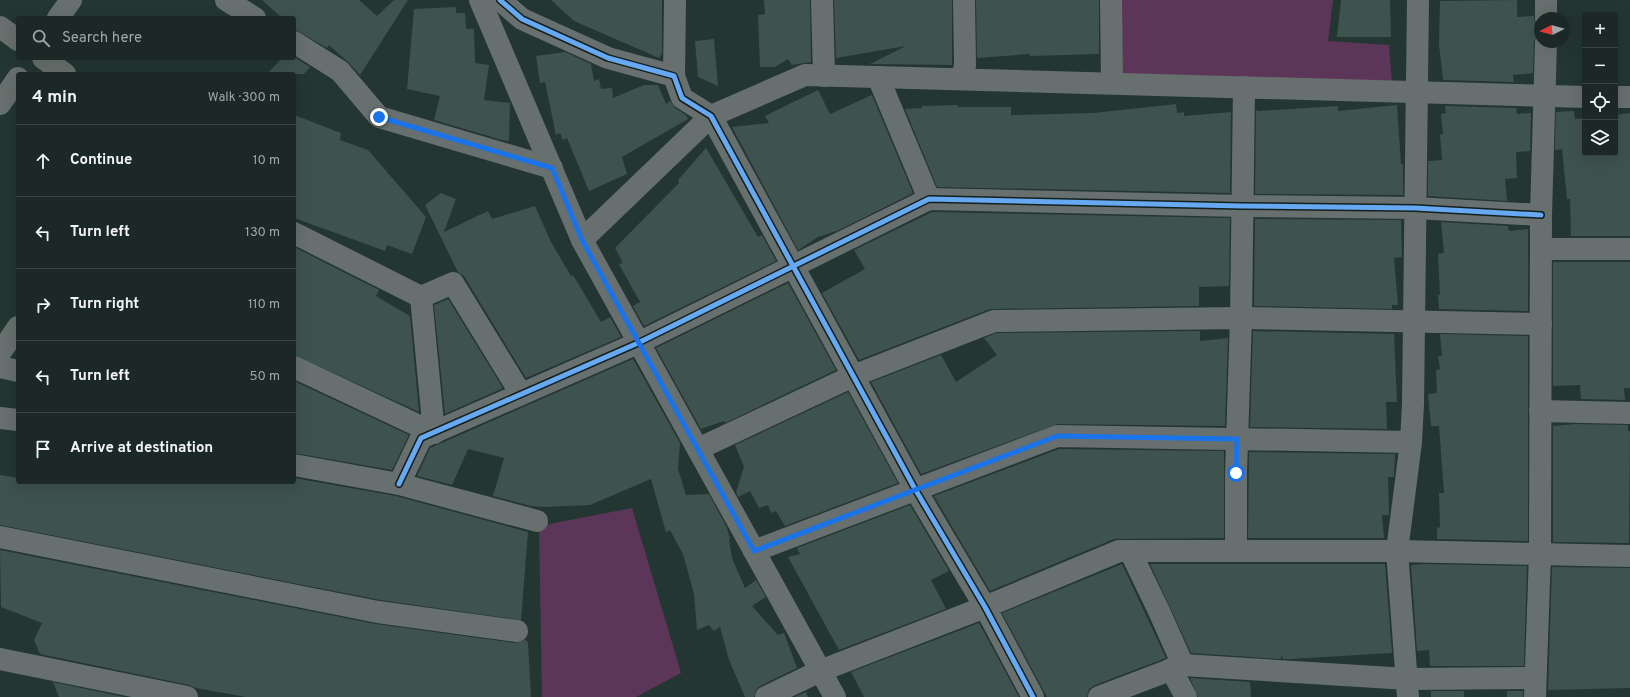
<!DOCTYPE html>
<meta charset="utf-8">
<style>
:root{--surface:#1b2826;--page:#24302e;--text:#f1f3f6;--muted:#a0a6a7;--line:#394443}
body{margin:0;font-family:Overpass,sans-serif;background:var(--page);color:var(--text)}
.controls{position:absolute;right:12px;top:12px;display:grid;overflow:hidden;border-radius:4px;box-shadow:0 4px 16px #0002}
.controls button{width:36px;height:36px;display:grid;place-items:center;padding:0;border:0;border-bottom:1px solid var(--line);background:var(--surface);color:var(--text);font:20px sans-serif}
.compass{position:absolute;left:1534px;top:12px;width:36px;height:36px;border-radius:50%;background:var(--surface);box-shadow:0 4px 16px #0002;rotate:264deg}
.stop{position:absolute;width:12px;height:12px;margin:-9px;border:3px solid #1a73e8;border-radius:50%;background:#fff}
.stop.end{background:#1a73e8;border-color:#fff;box-shadow:0 1px 4px #0008}
.list{margin:0;padding:0;list-style:none}
h2{display:flex;justify-content:space-between;align-items:center;height:52px;margin:0;padding:0 16px;font-size:17px}
h2 small{font-size:13px;font-weight:400;color:var(--muted)}
.list li{display:grid;grid-template-columns:26px 1fr auto;gap:12px;align-items:center;box-sizing:border-box;height:72px;padding:0 16px;border-top:1px solid var(--line)}
.list b{display:block;font-size:15px;white-space:nowrap}
.list em{font-size:13px;font-style:normal;color:var(--muted)}
.icon{flex:none;width:22px;height:22px;fill:none;stroke:currentColor;stroke-width:2;stroke-linecap:round;stroke-linejoin:round}
.map{position:relative;flex:none;width:1630px;height:697px;overflow:hidden}
.search{position:absolute;background:var(--surface);box-shadow:0 4px 16px #0002;left:16px;top:16px;width:280px;height:44px;display:flex;align-items:center;gap:10px;box-sizing:border-box;padding:0 14px;border-radius:4px;color:var(--muted);font-size:15px}
.panel{position:absolute;background:var(--surface);box-shadow:0 4px 16px #0002;left:16px;top:72px;width:280px;height:412px;border-radius:4px}
.map>svg:first-child{display:block}
</style>
<div class="map">
<svg width="1630" height="697" viewBox="0 0 1630 697">
<rect width="100%" height="100%" fill="#243632"/>
<g fill="#5c3659">
<path d="M1115 0H1333L1328 41 1389 45 1392 84 1114 75Z"/>
<path d="M632 508 681 673 636 697H542L539 526Z"/>
</g>
<g fill="#3e524e">
<path d="M262 0H359L377 16 394 0H408L360 75 349 63 329 45 327 48 296 30 294 28V18H282Z"/>
<path d="M551 0H662V53L659 58 574 21Z"/>
<path d="M764 0H810L811 62 792 65 788 59 775 67H760L758 15 765 14Z"/>
<path d="M834 0H952V65L870 64 906 46 836 58Z"/>
<path d="M976 0H1099V54L1030 56V54L977 58Z"/>
<path d="M1341 0H1390L1391 37H1337Z"/>
<path d="M1517 0V17L1534 16 1535 24 1540 29 1534 41 1533 73 1513 75 1514 82 1443 80 1439 44 1440 1Z"/>
<path d="M456 7V13H465L466 29H474L475 63 489 65 484 100 510 103 509 141 502 140 434 120 440 96 407 89 414 9Z"/>
<path d="M714 39 718 86 698 77 695 41Z"/>
<path d="M565 52 591 64 594 81 599 79 601 89 612 88 613 98 644 85H658L666 104 670 101 675 108 686 115 688 119 622 157 627 174 589 191 567 138 563 140 560 133 556 135 545 82 540 83 536 56Z"/>
<path d="M294 57 310 67 304 74H267L282 58Z"/>
<path d="M818 90 830 114 872 95 913 193 839 230 818 237 798 250 732 127 769 123 765 116Z"/>
<path d="M1176 104 1177 113 1184 112V116L1231 112 1230 193 937 187 905 109 922 108V106L958 105V107H1011V115L1094 113Z"/>
<path d="M1397 105 1401 164H1403V195L1255 194 1256 110 1259 111 1338 106V111Z"/>
<path d="M1445 106 1516 108 1517 114 1531 113 1530 151 1516 152 1517 178 1505 179 1507 201 1428 196V161L1442 160 1440 135 1443 134 1441 114 1446 113Z"/>
<path d="M1574 111 1575 119 1585 118V153H1615V115L1630 113V236H1571L1570 199H1567L1562 149 1555 150 1556 112Z"/>
<path d="M294 115 341 133 340 140 368 150 426 217 412 254 387 245 385 251 294 218Z"/>
<path d="M706 148 758 237 762 235 776 261 644 326 633 306 640 302 619 264 623 263 615 248 679 183 678 180Z"/>
<path d="M441 193 456 199 444 232 488 211 492 219 535 206 551 242 571 276 573 275 601 322 610 317 621 337 526 378 464 276 458 272 425 205Z"/>
<path d="M932 212 1230 218 1229 286 1199 287V306L990 309 859 360 822 293 865 269 854 250Z"/>
<path d="M1255 219 1401 220 1402 257 1394 258 1398 305H1392V309L1254 306Z"/>
<path d="M1441 222 1508 226 1509 231 1528 229V311L1439 309 1438 295H1440L1438 254 1444 253Z"/>
<path d="M294 247 379 290 376 296 410 316 419 412 294 355Z"/>
<path d="M1553 262H1630V388H1624L1625 400 1581 399 1580 385 1553 386Z"/>
<path d="M788 283 836 370 725 423 724 421 701 429 656 348Z"/>
<path d="M448 299 503 388 445 414 434 305Z"/>
<path d="M1200 331V341L1228 338 1225 426 1057 424 921 474 871 382 941 355 956 382 997 355 984 338 996 333Z"/>
<path d="M1253 331 1394 334 1397 402H1386L1387 429 1250 427Z"/>
<path d="M1440 334 1528 336V541L1437 539V527L1440 528 1439 493H1444L1439 426H1431L1428 394 1437 393 1436 370 1440 369 1438 356H1442Z"/>
<path d="M633 359 680 443 678 469 686 495 709 494 727 528 730 539 729 540 732 558 745 588 756 580 766 597 752 606 778 635 784 633 797 668 760 686 756 690 754 697H745L729 660 720 627 714 631 709 625 697 630 694 594 683 554 670 530 666 532 651 479 590 505 545 507 531 506 493 496 504 458 468 449 452 485 417 476 430 448Z"/>
<path d="M294 381 409 435 392 470 294 453Z"/>
<path d="M848 392 898 483 785 526 776 511 771 513 768 505 759 508 750 491 738 497 736 492 744 467 735 445Z"/>
<path d="M1575 424 1628 425V431H1630L1629 543 1553 542V426Z"/>
<path d="M1059 449 1224 451V538L1114 539 990 591 934 496Z"/>
<path d="M1249 452 1395 454 1394 477H1388L1389 515H1382L1384 538H1248Z"/>
<path d="M0 475 18 478V482H294V478L396 496 528 532 521 620 380 600 0 525Z"/>
<path d="M910 505 949 571 931 580 946 609 839 650 788 557 800 554 797 548Z"/>
<path d="M0 550 376 624 515 643 525 640 528 642 531 697H246L196 688 189 685 40 654 34 640 42 623 1 607Z"/>
<path d="M1122 564 1166 658 1095 685 1089 689 1087 697H1047L1002 613Z"/>
<path d="M1150 564H1385L1392 653 1291 659H1283L1282 656 1280 659 1191 653Z"/>
<path d="M1425 564 1527 566 1524 666H1430L1429 650 1417 651 1411 565Z"/>
<path d="M1552 567 1630 568V688L1548 690Z"/>
<path d="M979 623 1019 697H864L851 672Z"/>
<path d="M1190 678 1250 682 1251 697H1198Z"/>
<path d="M53 682 124 697H59Z"/>
<rect x="1431" y="691" width="33" height="6"/>
<rect x="1507" y="691" width="16" height="6"/>
<path d="M806 692 808 697H795Z"/>
</g>
<g fill="none" stroke-linecap="round" stroke-linejoin="round">
<g stroke="#67706e" stroke-width="22">
<path d="M226 0 255 18"/>
<path d="M480 0 582 240 835 697"/>
<path d="M500 0 522 19 608 58 674 76 682 98 711 116 915 489 985 607 1033 697"/>
<path d="M822 0 824 76"/>
<path d="M1111 0 1112 83"/>
<path d="M58 18 71 0"/>
<path d="M1546 18V0"/>
<path d="M0 27 18 40"/>
<path d="M294 42 340 71 379 117 552 168"/>
<path d="M43 58 65 74"/>
<path d="M674 76 675 0"/>
<path d="M878 77 929 199"/>
<path d="M962 79 965 65 964 0"/>
<path d="M1615 97H1630"/>
<path d="M0 104 18 78"/>
<path d="M294 233 421 297 453 283 521 394"/>
<path d="M582 240 711 116 805 75 1585 97"/>
<path d="M1542 249H1630"/>
<path d="M421 297 434 433"/>
<path d="M0 353 18 327"/>
<path d="M0 367 18 371"/>
<path d="M294 367 434 433"/>
<path d="M1540 411 1630 413"/>
<path d="M0 418 18 420"/>
<path d="M698 449 853 376 994 321 1241 318 1541 324"/>
<path d="M294 465 399 484 537 521"/>
<path d="M399 484 421 438 638 343 929 199 1242 206 1415 208 1541 215"/>
<path d="M0 537 378 612 517 631"/>
<path d="M754 551 1057 436 1411 442"/>
<path d="M1130 551 1158 609 1183 665"/>
<path d="M1236 551V473L1241 318 1244 87"/>
<path d="M0 659 187 697"/>
<path d="M1171 669 1186 697"/>
<path d="M766 697 820 671 985 607 1119 551H1397L1630 556"/>
<path d="M1099 697 1183 665 1408 679 1534 678"/>
<path d="M1408 697 1397 551 1411 442 1413 404 1418 0"/>
<path d="M1535 697 1540 554 1541 215 1546 42"/>
</g>
<g stroke="#13201d" stroke-width="8">
<g id="cycleway">
<path d="M500 0 522 19 608 58 674 76 682 98 711 116 915 489 985 607 1033 697"/>
<path d="M399 484 421 438 638 343 929 199 1242 206 1415 208 1541 215"/>
</g>
</g>
<use href="#cycleway" stroke="#66a8f1" stroke-width="5"/>
</g>
<g fill="none" stroke-linecap="round" stroke-linejoin="round">
<path stroke="#1a73e8" stroke-width="5" d="M379 117 552 168 582 240 754 551 1057 436 1237 439 1236 473"/>
</g>
</svg>
<div class="controls">
<button>+</button>
<button>−</button>
<button><svg class="icon" aria-label="locate" viewBox="0 0 24 24"><circle cx="12" cy="12" r="6"/><path d="M12 2v4M12 18v4M2 12h4M18 12h4"/></svg></button>
<button><svg class="icon" aria-label="layers" viewBox="0 0 24 24"><path d="M12 4l9 5-9 5-9-5zM3 14l9 5 9-5"/></svg></button>
</div>
<svg class="compass" viewBox="-18 -18 36 36"><path d="M0-13l5 13h-10z" fill="#e53935"/><path d="M0 13l5-13h-10z" fill="#a0a6a7"/></svg>
<div class="stop" style="left:1236px;top:473px"></div>
<div class="stop end" style="left:379px;top:117px"></div>
<div class="search"><svg class="icon" aria-label="search" viewBox="0 0 24 24"><circle cx="10" cy="10" r="6"/><path d="M15 15l6 6"/></svg>Search here</div>
<section class="panel">
<h2>4 min<small>Walk · 300 m</small></h2>
<ul class="list">
<li><svg class="icon" aria-label="ahead" viewBox="0 0 24 24"><path d="M12 20V5M6 11l6-6 6 6"/></svg><div><b>Continue</b></div><em>10 m</em></li>
<li><svg class="icon" aria-label="left" viewBox="0 0 24 24"><path d="M17 20v-9H6M10 6l-5 5 5 5"/></svg><div><b>Turn left</b></div><em>130 m</em></li>
<li><svg class="icon" aria-label="right" viewBox="0 0 24 24"><path d="M7 20v-9h11M14 6l5 5-5 5"/></svg><div><b>Turn right</b></div><em>110 m</em></li>
<li><svg class="icon" aria-label="left" viewBox="0 0 24 24"><path d="M17 20v-9H6M10 6l-5 5 5 5"/></svg><div><b>Turn left</b></div><em>50 m</em></li>
<li><svg class="icon" aria-label="arrive" viewBox="0 0 24 24"><path d="M6 21V4h12l-3 4 3 4H6"/></svg><div><b>Arrive at destination</b></div></li>
</ul>
</section>
</div>
